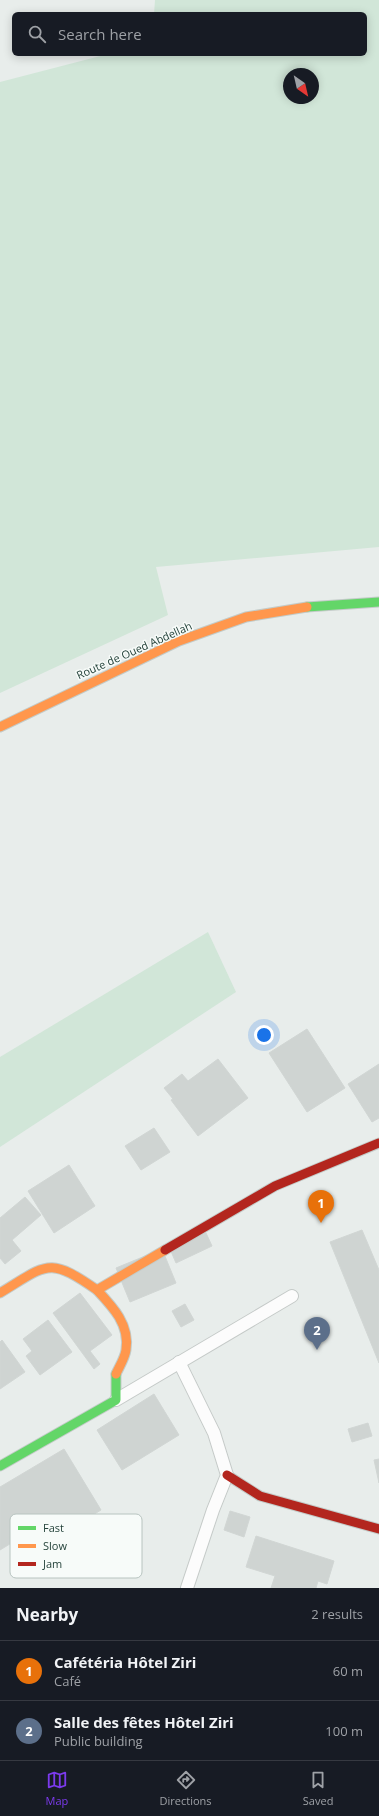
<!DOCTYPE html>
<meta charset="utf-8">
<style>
:root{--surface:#171b24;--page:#242831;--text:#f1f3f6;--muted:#9ea1a6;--line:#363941;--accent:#7c3aed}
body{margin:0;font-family:"Open Sans",sans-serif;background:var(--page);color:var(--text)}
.compass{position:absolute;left:283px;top:68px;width:36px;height:36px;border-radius:50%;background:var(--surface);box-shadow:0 2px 10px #0003;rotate:146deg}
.you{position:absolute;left:264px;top:1035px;width:14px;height:14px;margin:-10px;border:3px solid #fff;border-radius:50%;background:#1a73e8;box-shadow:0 0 0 6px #1a73e833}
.badge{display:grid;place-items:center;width:26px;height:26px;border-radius:50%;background:var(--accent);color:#fff;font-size:13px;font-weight:700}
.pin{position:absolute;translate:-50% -33px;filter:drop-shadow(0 1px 2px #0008)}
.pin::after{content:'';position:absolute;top:21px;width:14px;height:12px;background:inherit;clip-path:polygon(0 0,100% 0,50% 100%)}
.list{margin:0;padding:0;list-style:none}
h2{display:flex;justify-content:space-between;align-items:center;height:52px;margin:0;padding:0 16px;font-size:17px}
h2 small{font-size:13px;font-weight:400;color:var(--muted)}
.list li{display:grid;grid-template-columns:26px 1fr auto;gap:12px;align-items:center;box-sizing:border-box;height:60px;padding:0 16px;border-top:1px solid var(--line)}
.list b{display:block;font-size:15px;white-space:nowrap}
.list p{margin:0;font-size:13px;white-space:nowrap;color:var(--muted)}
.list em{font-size:13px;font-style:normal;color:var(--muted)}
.icon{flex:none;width:22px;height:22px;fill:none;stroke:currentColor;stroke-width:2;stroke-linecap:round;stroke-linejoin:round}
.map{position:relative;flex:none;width:379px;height:1588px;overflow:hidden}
.search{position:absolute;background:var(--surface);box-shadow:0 2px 10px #0003;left:12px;right:12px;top:12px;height:44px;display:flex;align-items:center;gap:10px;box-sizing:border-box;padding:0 14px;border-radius:6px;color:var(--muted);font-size:15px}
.sheet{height:172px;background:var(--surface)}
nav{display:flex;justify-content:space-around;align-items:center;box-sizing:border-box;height:56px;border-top:1px solid var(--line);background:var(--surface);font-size:11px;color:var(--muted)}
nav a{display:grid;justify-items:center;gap:2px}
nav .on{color:var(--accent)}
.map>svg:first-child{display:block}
</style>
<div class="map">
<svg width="379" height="1588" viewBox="0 0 379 1588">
<rect width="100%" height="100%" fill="#e8edeb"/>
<g fill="#d1e6d8" fill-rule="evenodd">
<path d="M155 0H379V547L156 567 168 615 0 693V82L108 54H365V14H154ZM289 74H313V98H289Z"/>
<path d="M208 932 236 992 0 1147V1057Z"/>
</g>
<g fill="#cfd4d2" stroke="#d1d6d4">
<path d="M307 1029 345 1088 307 1112 269 1053Z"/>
<path d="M218 1059 248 1098 198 1136 171 1100 173 1099 164 1088 182 1074 188 1081Z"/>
<path d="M379 1064V1118L372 1122 348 1084Z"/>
<path d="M154 1128 170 1152 141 1170 125 1146Z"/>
<path d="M69 1165 95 1206 54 1233 28 1191Z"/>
<path d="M25 1197 41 1215 12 1240 21 1251 5 1264 0 1258V1218Z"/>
<path d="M362 1230 379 1270V1363L330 1242Z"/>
<path d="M206 1233 212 1246 176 1263 170 1249Z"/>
<path d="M162 1249 176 1283 130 1302 116 1268Z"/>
<path d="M80 1293 112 1335 90 1351 100 1364 94 1369 53 1313Z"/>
<path d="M185 1304 194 1320 181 1327 172 1311Z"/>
<path d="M48 1320 72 1352 40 1375 26 1356 32 1351 23 1339Z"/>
<path d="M2 1340 25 1372 0 1389V1342Z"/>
<path d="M154 1394 179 1435 122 1470 97 1430Z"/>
<path d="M368 1423 372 1436 352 1442 348 1429Z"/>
<path d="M64 1449 101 1510 68 1530 59 1514 0 1550V1487Z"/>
<path d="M379 1459V1483L374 1460Z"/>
<path d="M230 1511 250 1517 244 1537 224 1530Z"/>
<path d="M256 1536 334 1561 327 1584 318 1581 316 1588H271L275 1576 246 1567Z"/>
</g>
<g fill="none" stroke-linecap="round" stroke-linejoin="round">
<g stroke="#c5cac8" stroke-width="14">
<g id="lane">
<path d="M179 1362 214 1433 227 1475 213 1510 187 1588"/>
<path d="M116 1400 292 1296"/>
</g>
</g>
<g stroke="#c3cbc8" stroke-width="11">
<g id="fast">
<path d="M307 607 379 602"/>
<path d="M0 1466 116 1400V1374"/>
</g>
</g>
<g stroke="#c3cbc8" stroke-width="11">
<g id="slow">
<path d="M0 727 179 641 246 617 307 607"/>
<path d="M97 1290C113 1307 130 1325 126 1350 125 1358 119 1367 116 1374"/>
<path d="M0 1293C48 1264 48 1256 97 1290L165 1250"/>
</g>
</g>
<g stroke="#c3cbc8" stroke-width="11">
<g id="jam">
<path d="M165 1250 275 1186 379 1143"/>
<path d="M227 1475 260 1496 379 1529"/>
</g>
</g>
<use href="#lane" stroke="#fcfcfc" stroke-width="12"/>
<use href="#fast" stroke="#63d668" stroke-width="9"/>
<use href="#slow" stroke="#ff974d" stroke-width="9"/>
<use href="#jam" stroke="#b3261e" stroke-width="9"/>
</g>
<g text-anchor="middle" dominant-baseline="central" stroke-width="3" stroke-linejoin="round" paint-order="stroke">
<g font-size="11" fill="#24423a" stroke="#f7fbf9">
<text transform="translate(134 650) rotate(-24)">Route de Oued Abdellah</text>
</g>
</g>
<rect x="10" y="1514" width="132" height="64" rx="6" fill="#f7fbf9" stroke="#b8c4c0" stroke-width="1"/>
<rect x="18" y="1526" width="18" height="4" fill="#63d668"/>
<rect x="18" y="1544" width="18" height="4" fill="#ff974d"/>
<rect x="18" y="1562" width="18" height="4" fill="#b3261e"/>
<g font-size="11" fill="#24423a">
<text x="43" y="1532">Fast</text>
<text x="43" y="1550">Slow</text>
<text x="43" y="1568">Jam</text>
</g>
</svg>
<svg class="compass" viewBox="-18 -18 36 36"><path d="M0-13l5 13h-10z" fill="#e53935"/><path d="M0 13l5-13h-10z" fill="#9ea1a6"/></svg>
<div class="you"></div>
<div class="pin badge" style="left:321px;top:1223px;background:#e8710a">1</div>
<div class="pin badge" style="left:317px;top:1350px;background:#5c6f8a">2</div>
<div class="search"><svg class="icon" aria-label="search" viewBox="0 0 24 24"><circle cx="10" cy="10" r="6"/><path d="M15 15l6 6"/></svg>Search here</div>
</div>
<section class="sheet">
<h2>Nearby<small>2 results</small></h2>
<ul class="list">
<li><span class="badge" style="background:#e8710a">1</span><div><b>Cafétéria Hôtel Ziri</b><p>Café</p></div><em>60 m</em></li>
<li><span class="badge" style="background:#5c6f8a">2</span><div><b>Salle des fêtes Hôtel Ziri</b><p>Public building</p></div><em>100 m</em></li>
</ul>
</section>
<nav>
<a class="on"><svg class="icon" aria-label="map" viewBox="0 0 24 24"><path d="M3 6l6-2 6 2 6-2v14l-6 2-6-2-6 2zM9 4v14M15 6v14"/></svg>Map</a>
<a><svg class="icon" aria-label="directions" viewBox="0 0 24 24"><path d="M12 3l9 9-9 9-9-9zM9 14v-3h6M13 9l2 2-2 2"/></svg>Directions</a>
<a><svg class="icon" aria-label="saved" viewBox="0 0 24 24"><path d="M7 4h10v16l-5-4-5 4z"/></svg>Saved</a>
</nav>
